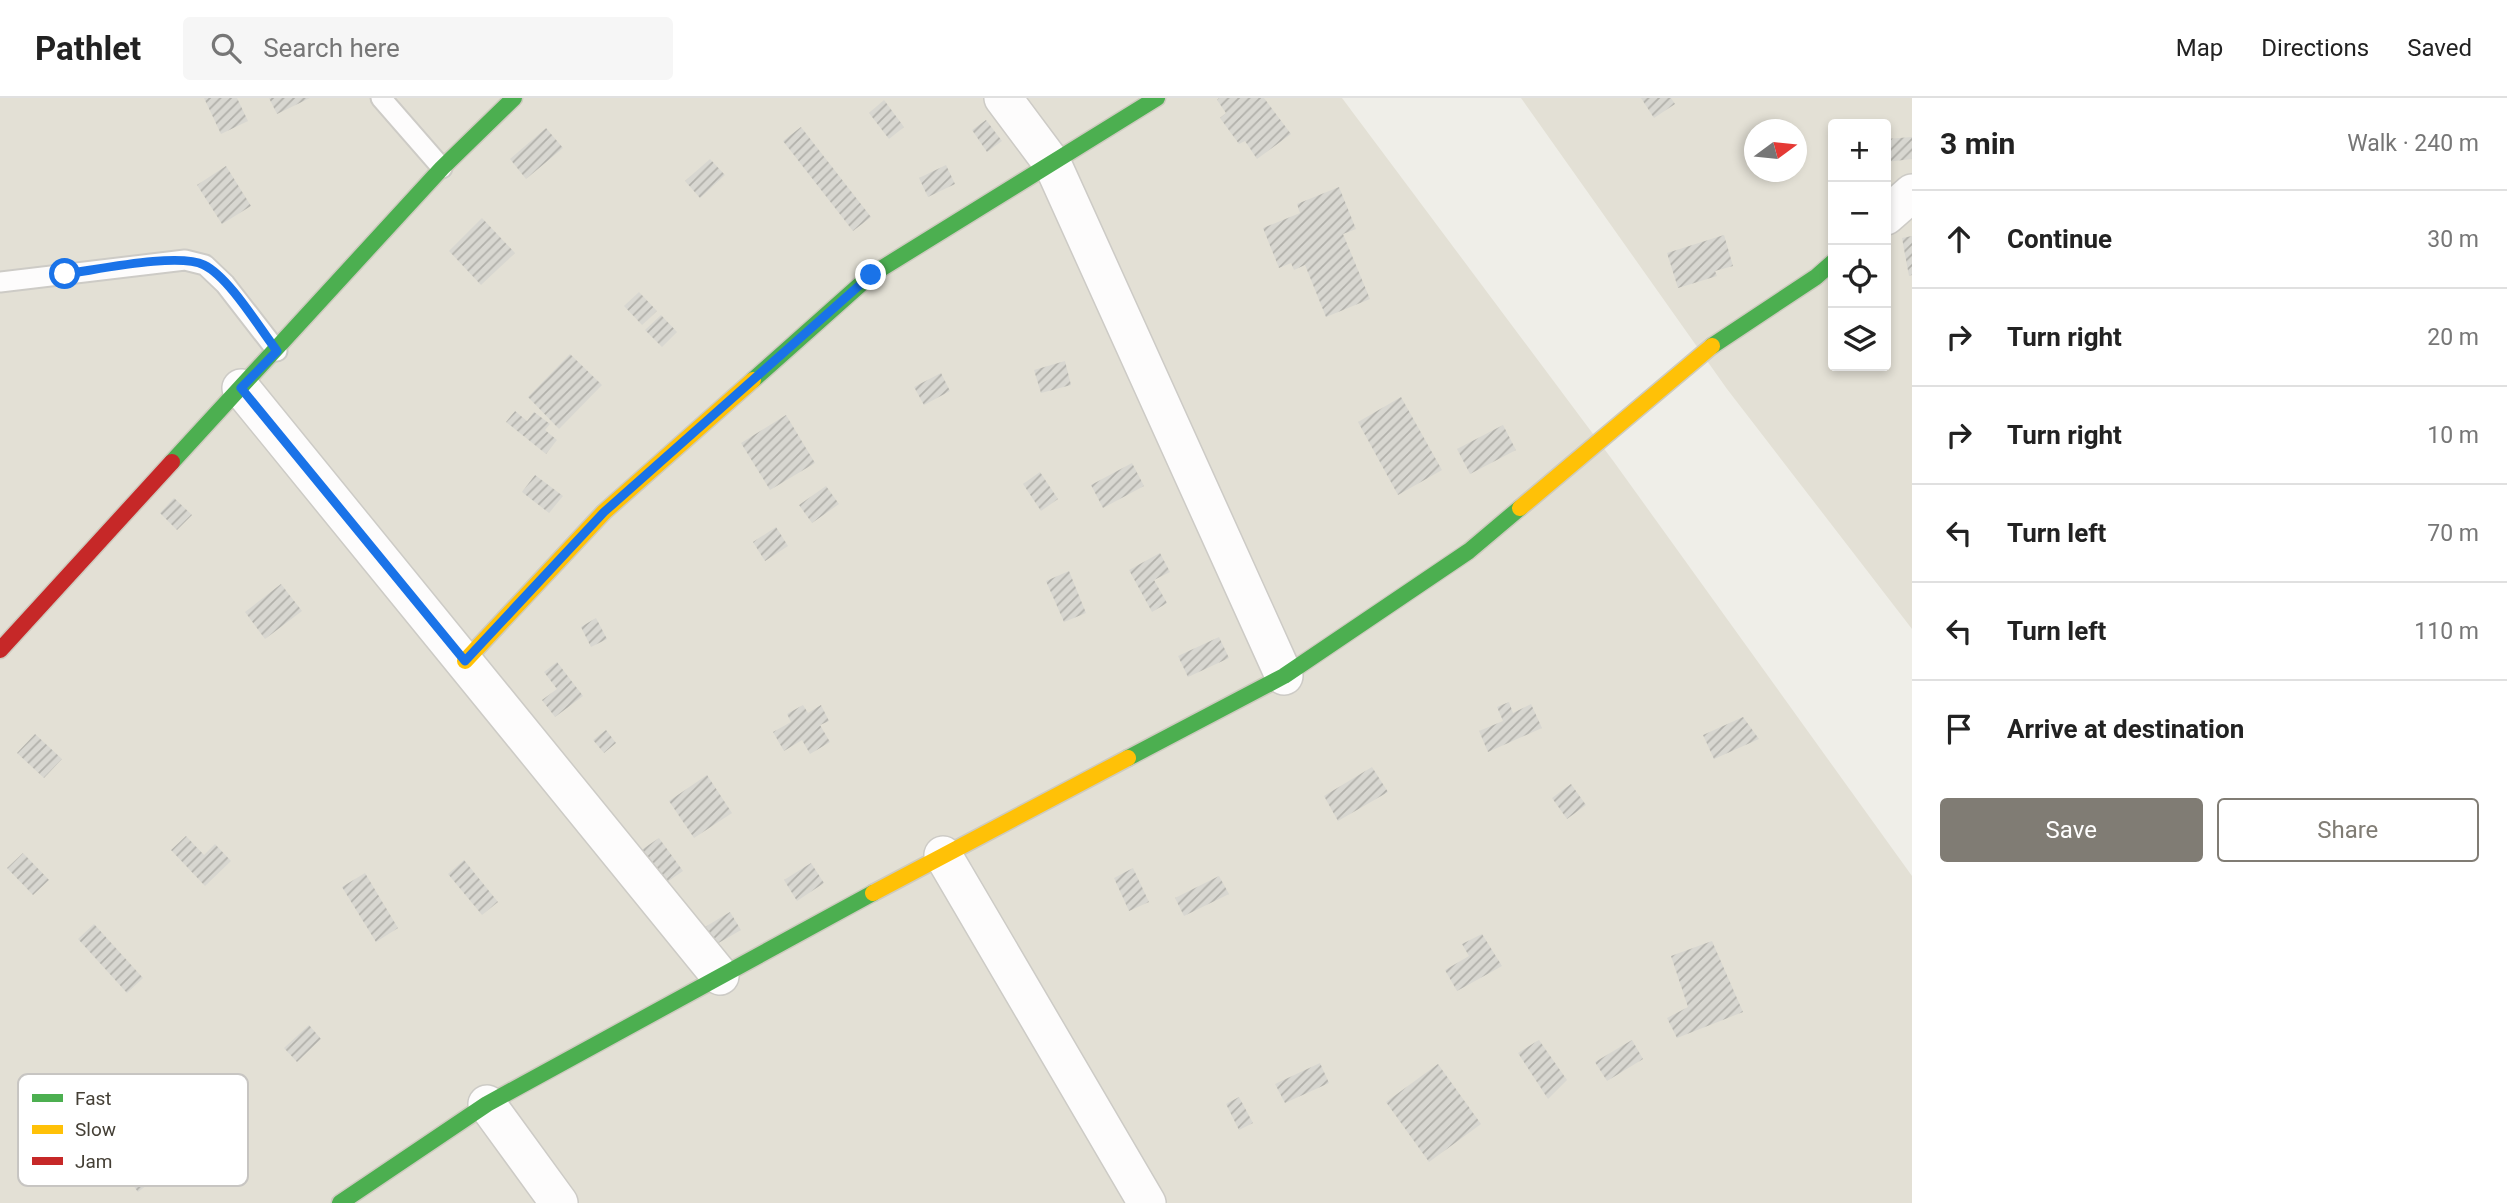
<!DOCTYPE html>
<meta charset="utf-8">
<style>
:root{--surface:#fff;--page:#f6f6f6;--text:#222;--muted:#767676;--line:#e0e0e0;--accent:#807c74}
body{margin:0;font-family:Roboto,sans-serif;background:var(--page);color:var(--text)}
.controls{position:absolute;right:21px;top:21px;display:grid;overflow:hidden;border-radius:7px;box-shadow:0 4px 10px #0003}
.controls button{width:63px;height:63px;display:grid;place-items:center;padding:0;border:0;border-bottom:2px solid var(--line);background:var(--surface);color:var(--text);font:35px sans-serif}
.compass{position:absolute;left:1744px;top:21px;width:63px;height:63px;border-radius:50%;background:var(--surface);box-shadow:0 4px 10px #0003;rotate:75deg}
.stop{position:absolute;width:21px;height:21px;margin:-16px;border:5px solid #1a73e8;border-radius:50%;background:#fff}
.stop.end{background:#1a73e8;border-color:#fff;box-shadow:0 2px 7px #0008}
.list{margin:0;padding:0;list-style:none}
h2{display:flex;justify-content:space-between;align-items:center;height:91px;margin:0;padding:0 28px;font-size:30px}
h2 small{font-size:23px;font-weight:400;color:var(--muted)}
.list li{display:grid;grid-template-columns:46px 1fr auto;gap:21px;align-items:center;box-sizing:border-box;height:98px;padding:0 28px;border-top:2px solid var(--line)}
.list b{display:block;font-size:26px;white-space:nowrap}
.list em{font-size:23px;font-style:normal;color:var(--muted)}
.actions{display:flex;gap:14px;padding:21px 28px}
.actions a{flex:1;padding:16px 0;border:2px solid var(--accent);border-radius:7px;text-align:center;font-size:24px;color:var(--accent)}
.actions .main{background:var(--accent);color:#fff}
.icon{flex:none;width:38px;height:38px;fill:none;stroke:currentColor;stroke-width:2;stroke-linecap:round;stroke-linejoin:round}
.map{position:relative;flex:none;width:1912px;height:1105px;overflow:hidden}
header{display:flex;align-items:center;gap:42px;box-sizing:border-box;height:98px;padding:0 35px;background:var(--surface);border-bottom:2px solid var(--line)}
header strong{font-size:33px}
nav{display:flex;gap:38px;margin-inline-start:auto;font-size:24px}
.search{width:490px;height:63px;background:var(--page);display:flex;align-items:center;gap:18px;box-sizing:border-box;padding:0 24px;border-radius:7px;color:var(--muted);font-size:26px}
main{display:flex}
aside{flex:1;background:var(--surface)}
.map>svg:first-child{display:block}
</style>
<header>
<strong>Pathlet</strong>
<div class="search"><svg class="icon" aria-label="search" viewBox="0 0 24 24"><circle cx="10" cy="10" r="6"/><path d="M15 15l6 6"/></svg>Search here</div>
<nav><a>Map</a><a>Directions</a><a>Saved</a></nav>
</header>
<main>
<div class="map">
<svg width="1912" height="1105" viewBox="0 0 1912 1105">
<defs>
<pattern id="building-hatch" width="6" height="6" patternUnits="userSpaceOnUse" patternTransform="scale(1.75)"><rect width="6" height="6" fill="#d8d7d1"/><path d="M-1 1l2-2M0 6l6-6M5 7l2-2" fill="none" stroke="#b1b0aa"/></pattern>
</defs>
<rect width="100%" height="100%" fill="#efeee8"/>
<g fill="#e3e0d5" fill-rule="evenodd">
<path d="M0 0H1342L1614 364 1912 778V1105H0Z"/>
<path d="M1521 0H1912V531L1727 291ZM1833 26H1886V268H1833ZM1755 32H1797V74H1755Z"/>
</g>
<g fill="url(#building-hatch)">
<path d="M204 0H237L248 23 221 36Z"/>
<path d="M269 0H310L277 16Z"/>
<path d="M1219 0H1264L1291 36 1257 61 1245 43 1239 46 1220 20 1226 15 1217 2Z"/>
<path d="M1641 0H1671L1675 6 1654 20Z"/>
<path d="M884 2 904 29 889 41 869 15Z"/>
<path d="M986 22 1002 43 987 54 972 32Z"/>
<path d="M801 29 871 119 853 133 783 43Z"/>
<path d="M546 30 563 50 526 81 510 61Z"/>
<path d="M1912 39V61L1886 64V41Z"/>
<path d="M710 61 725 77 700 100 685 83Z"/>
<path d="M946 67 955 86 928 99 919 80Z"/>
<path d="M226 68 251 108 222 126 197 87Z"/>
<path d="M1339 89 1356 131 1343 136 1370 201 1326 219 1305 167 1294 172 1291 165 1279 170 1263 130 1300 115 1297 106Z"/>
<path d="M482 120 515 155 481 187 449 153Z"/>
<path d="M1724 137 1733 168 1715 173 1717 178 1678 190 1667 155Z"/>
<path d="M1912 138V177L1909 178 1902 140Z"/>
<path d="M639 194 657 213 642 227 624 208Z"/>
<path d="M661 217 677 234 662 249 645 232Z"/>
<path d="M570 256 602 287 559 331 528 299Z"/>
<path d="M1065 263 1071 287 1041 295 1034 272Z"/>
<path d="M941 275 950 293 924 307 914 289Z"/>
<path d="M1401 299 1442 372 1398 397 1358 324Z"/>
<path d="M515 313 527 323 534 314 550 326 545 332 557 342 546 356 506 324Z"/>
<path d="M786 317 815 365 770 392 741 345Z"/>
<path d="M1503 327 1516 352 1470 376 1457 351Z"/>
<path d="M1132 365 1144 388 1103 410 1091 387Z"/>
<path d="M1040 374 1058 401 1041 413 1023 386Z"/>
<path d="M535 377 563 398 549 415 522 394Z"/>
<path d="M826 388 839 406 812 425 799 407Z"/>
<path d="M174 400 192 417 177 432 160 415Z"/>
<path d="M776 429 788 448 765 463 753 444Z"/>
<path d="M1160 455 1170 474 1154 482 1167 505 1152 514 1129 472Z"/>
<path d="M1069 473 1086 515 1064 524 1046 483Z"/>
<path d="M281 486 302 513 265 541 245 514Z"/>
<path d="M596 520 607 541 591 549 581 529Z"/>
<path d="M1219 539 1229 560 1188 579 1178 558Z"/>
<path d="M557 564 583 598 555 619 542 602 557 591 544 574Z"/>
<path d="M1509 604 1513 615 1531 606 1542 630 1488 654 1479 633 1503 623 1497 609Z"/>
<path d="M803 607 808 615 821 607 829 623 820 627 830 644 810 656 802 642 784 653 773 634 791 624 787 616Z"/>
<path d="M1743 619 1759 641 1714 661 1703 637Z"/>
<path d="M606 632 616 645 604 655 593 642Z"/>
<path d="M35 636 62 661 44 680 17 655Z"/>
<path d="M1372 669 1388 694 1338 723 1324 698Z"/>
<path d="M707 677 732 715 694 740 669 703Z"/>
<path d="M1571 686 1586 707 1567 721 1552 700Z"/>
<path d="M186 738 204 757 215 746 231 763 205 788 171 752Z"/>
<path d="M659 740 683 773 657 791 634 757Z"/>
<path d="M23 755 49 782 33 797 7 770Z"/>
<path d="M464 762 498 804 482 817 448 776Z"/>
<path d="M811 765 824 785 797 803 784 782Z"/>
<path d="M1133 770 1149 804 1129 813 1114 780Z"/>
<path d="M365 775 398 830 376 844 342 789Z"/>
<path d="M1219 778 1229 796 1184 818 1175 800Z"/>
<path d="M730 814 741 832 715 847 705 829Z"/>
<path d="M94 826 143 880 127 895 78 841Z"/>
<path d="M1482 836 1502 868 1457 893 1445 872 1469 858 1462 846Z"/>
<path d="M1712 843 1743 914 1677 940 1667 920 1688 909 1671 858Z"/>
<path d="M309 927 321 941 297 964 284 950Z"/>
<path d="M1539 942 1567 982 1548 1001 1518 955Z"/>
<path d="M1632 942 1643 961 1607 983 1595 964Z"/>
<path d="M1320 965 1329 985 1285 1005 1275 986Z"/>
<path d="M1438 966 1481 1026 1429 1064 1386 1004Z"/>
<path d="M1239 999 1253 1025 1239 1032 1226 1006Z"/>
<path d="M129 1018 168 1071 138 1094 99 1041Z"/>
</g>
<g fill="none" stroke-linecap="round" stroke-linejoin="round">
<g stroke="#cdcbc6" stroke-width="23">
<g id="lane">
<path d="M381 0 442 70"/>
<path d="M0 184 185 162 205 167 225 186 277 253"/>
</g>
</g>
<g stroke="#cdcbc6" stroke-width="40">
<g id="street">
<path d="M1003 0 1053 67 1284 578"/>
<path d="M1886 118 1912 95"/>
<path d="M241 290 720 878"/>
<path d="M943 757 1147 1105"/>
<path d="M487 1006 559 1105"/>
</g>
</g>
<g stroke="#cecbbf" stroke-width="19">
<g id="fast">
<path d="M1712 248 1816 179 1833 164"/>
<path d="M753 282 871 177 1157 0"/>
<path d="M172 364 442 70 514 0"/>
<path d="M1128 660 1284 578 1469 453 1520 410"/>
<path d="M340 1105 487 1006 873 795"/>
</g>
</g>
<g stroke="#cecbbf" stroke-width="19">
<g id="slow">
<path d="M1520 410 1712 248"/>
<path d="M465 563 604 414 753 282"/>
<path d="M873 795 1128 660"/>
</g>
</g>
<g stroke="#cecbbf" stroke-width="19">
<path id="jam" d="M0 552 172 364"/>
</g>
<use href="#lane" stroke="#fdfcfc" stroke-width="19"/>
<use href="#street" stroke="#fdfcfc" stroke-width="37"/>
<use href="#fast" stroke="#4caf50" stroke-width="16"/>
<use href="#slow" stroke="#ffc107" stroke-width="16"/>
<use href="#jam" stroke="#c62828" stroke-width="16"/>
</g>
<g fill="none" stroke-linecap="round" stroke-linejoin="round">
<path stroke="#1a73e8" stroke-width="9" d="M65 176C96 172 178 154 204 167 229 179 260 231 277 253L241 290 465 563 604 414 871 177"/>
</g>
<rect x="18" y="976" width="230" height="112" rx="10" fill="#fff" stroke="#c7c5c2" stroke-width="2"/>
<rect x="32" y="996" width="31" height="8" fill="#4caf50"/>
<rect x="32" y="1027" width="31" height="9" fill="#ffc107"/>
<rect x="32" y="1059" width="31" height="8" fill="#c62828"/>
<g font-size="19" fill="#443f35">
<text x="75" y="1007">Fast</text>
<text x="75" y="1038">Slow</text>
<text x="75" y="1070">Jam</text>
</g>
</svg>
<div class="controls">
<button>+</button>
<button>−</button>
<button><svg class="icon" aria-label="locate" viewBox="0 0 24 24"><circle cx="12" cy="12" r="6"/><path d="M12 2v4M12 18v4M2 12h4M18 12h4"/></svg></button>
<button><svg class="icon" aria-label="layers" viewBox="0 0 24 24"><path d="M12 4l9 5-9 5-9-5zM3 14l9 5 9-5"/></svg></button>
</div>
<svg class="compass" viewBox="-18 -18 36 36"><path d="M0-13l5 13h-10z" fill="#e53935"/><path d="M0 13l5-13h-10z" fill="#767676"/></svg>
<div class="stop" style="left:65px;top:176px"></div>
<div class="stop end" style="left:871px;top:177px"></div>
</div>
<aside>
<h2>3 min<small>Walk · 240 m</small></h2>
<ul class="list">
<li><svg class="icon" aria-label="ahead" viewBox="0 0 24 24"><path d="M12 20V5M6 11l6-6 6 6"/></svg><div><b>Continue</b></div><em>30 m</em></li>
<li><svg class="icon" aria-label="right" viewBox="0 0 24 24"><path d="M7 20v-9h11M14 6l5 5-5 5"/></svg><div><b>Turn right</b></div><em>20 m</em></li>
<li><svg class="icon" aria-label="right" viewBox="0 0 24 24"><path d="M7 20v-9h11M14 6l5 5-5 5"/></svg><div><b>Turn right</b></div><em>10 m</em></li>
<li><svg class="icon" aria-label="left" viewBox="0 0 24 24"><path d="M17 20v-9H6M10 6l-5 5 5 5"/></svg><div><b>Turn left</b></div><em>70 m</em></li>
<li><svg class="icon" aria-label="left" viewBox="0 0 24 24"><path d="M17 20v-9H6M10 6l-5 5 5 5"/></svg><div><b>Turn left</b></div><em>110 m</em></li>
<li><svg class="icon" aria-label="arrive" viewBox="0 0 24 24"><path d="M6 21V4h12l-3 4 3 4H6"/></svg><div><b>Arrive at destination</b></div></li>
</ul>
<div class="actions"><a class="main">Save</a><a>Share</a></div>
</aside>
</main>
